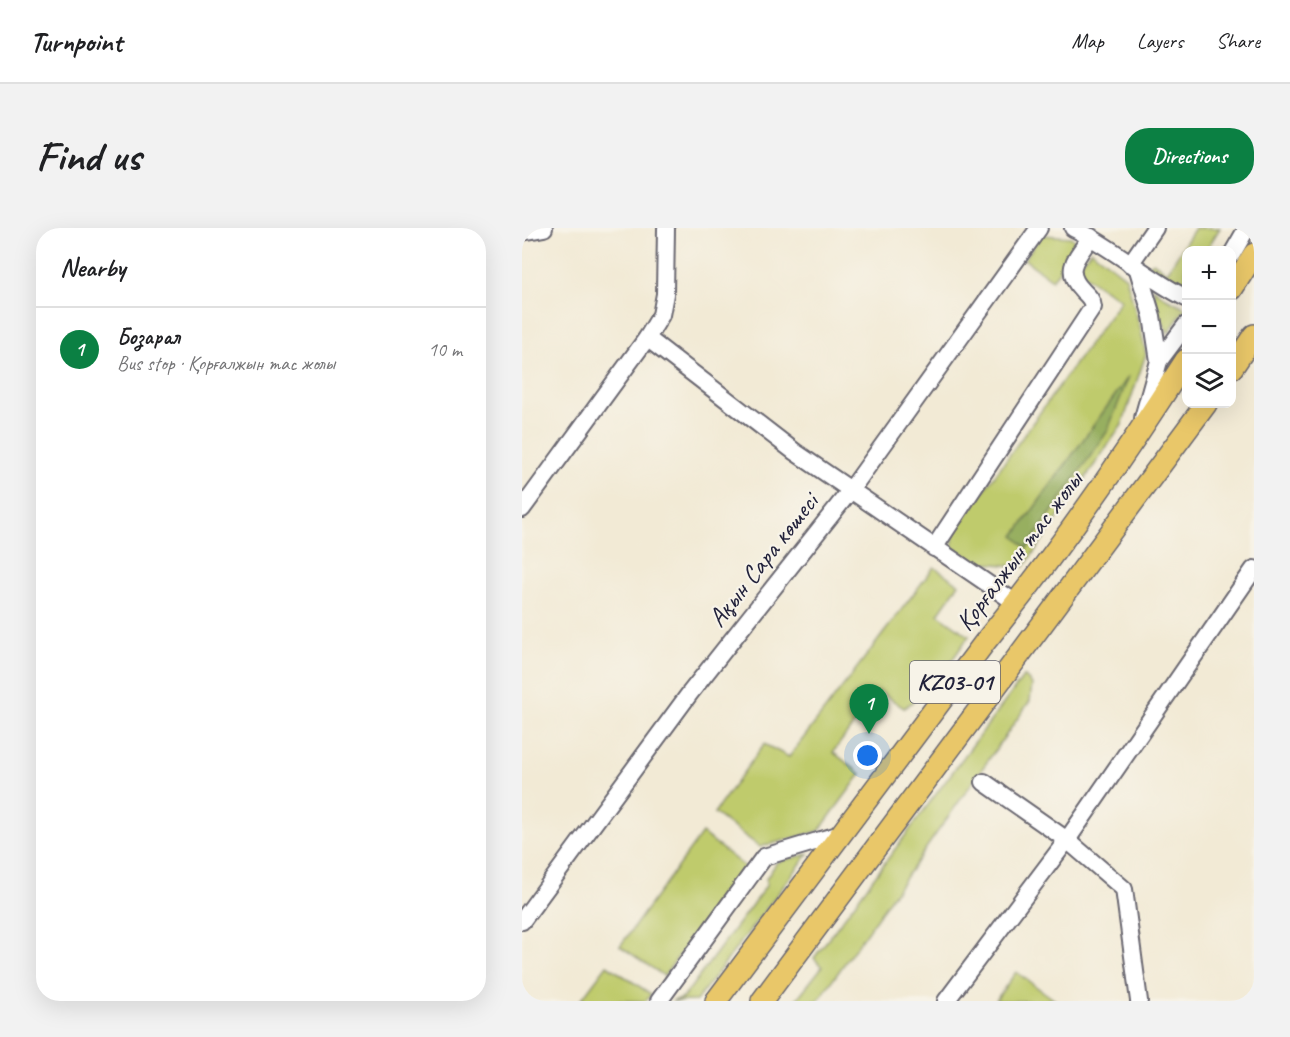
<!DOCTYPE html>
<meta charset="utf-8">
<style>
:root{--surface:#fff;--page:#f2f2f2;--text:#202124;--muted:#757577;--line:#e0e0e0;--accent:#0b8043}
body{margin:0;font-family:Caveat,sans-serif;background:var(--page);color:var(--text)}
.controls{position:absolute;right:18px;top:18px;display:grid;overflow:hidden;border-radius:12px;box-shadow:0 6px 24px #0002}
.controls button{width:54px;height:54px;display:grid;place-items:center;padding:0;border:0;border-bottom:2px solid var(--line);background:var(--surface);color:var(--text);font:30px sans-serif}
.you{position:absolute;left:346px;top:528px;width:21px;height:21px;margin:-15px;border:4px solid #fff;border-radius:50%;background:#1a73e8;box-shadow:0 0 0 9px #1a73e833}
.badge{display:grid;place-items:center;width:39px;height:39px;border-radius:50%;background:var(--accent);color:#fff;font-size:20px;font-weight:700}
.pin{position:absolute;translate:-50% -50px;filter:drop-shadow(0 2px 3px #0008)}
.pin::after{content:'';position:absolute;top:32px;width:21px;height:18px;background:inherit;clip-path:polygon(0 0,100% 0,50% 100%)}
.list{margin:0;padding:0;list-style:none}
h2{display:flex;justify-content:space-between;align-items:center;height:78px;margin:0;padding:0 24px;font-size:26px}
h2 small{font-size:20px;font-weight:400;color:var(--muted)}
.list li{display:grid;grid-template-columns:39px 1fr auto;gap:18px;align-items:center;box-sizing:border-box;height:84px;padding:0 24px;border-top:2px solid var(--line)}
.list b{display:block;font-size:22px;white-space:nowrap}
.list p{margin:0;font-size:20px;white-space:nowrap;color:var(--muted)}
.list em{font-size:20px;font-style:normal;color:var(--muted)}
.icon{flex:none;width:33px;height:33px;fill:none;stroke:currentColor;stroke-width:2;stroke-linecap:round;stroke-linejoin:round}
.map{position:relative;flex:none;width:732px;height:773px;overflow:hidden;border-radius:24px}
header{display:flex;align-items:center;gap:36px;box-sizing:border-box;height:84px;padding:0 30px;background:var(--surface);border-bottom:2px solid var(--line)}
header strong{font-size:28px}
nav{display:flex;gap:33px;margin-inline-start:auto;font-size:21px}
.intro{display:flex;align-items:center;justify-content:space-between;box-sizing:border-box;height:144px;padding:0 36px}
h1{margin:0;font-size:42px}
.button{padding:15px 27px;border-radius:24px;background:var(--accent);color:#fff;font-size:21px;font-weight:700}
main{display:flex;gap:36px;padding:0 36px}
aside{flex:1;background:var(--surface);border-radius:24px;box-shadow:0 6px 24px #0002}
.map>svg:first-child{display:block}
</style>
<header>
<strong>Turnpoint</strong>
<nav><a>Map</a><a>Layers</a><a>Share</a></nav>
</header>
<div class="intro"><h1>Find us</h1><a class="button">Directions</a></div>
<main>
<aside>
<h2>Nearby<small></small></h2>
<ul class="list">
<li><span class="badge">1</span><div><b>Бозарал</b><p>Bus stop · Қорғалжын тас жолы</p></div><em>10 m</em></li>
</ul>
</aside>
<div class="map">
<svg width="732" height="773" viewBox="0 0 732 773">
<rect width="100%" height="100%" fill="#f7f3e8"/>
<filter id="ink" filterUnits="userSpaceOnUse"><feTurbulence type="fractalNoise" baseFrequency=".0167" numOctaves="2"/><feDisplacementMap in="SourceGraphic" scale="12" xChannelSelector="R" yChannelSelector="G"/><feConvolveMatrix kernelMatrix="1 2 1 2 8 2 1 2 1" color-interpolation-filters="sRGB"/></filter>
<filter id="wash" filterUnits="userSpaceOnUse"><feTurbulence type="fractalNoise" baseFrequency=".008" numOctaves="4" result="noise"/><feDisplacementMap in="SourceGraphic" scale="24" xChannelSelector="R" yChannelSelector="G"/><feGaussianBlur stdDeviation="1.35" result="paint"/><feColorMatrix in="noise" values="0 0 0 0 0 0 0 0 0 0 0 0 0 0 0 0 0 1.4 0 .05"/><feComposite in="paint" operator="in"/></filter>
<g filter="url(#wash)">
<rect width="100%" height="100%" fill="#f2ead5"/>
<g fill="#bfcb6c" stroke="#707654" stroke-width="1.5">
<path d="M673 0H698L684 22H664V58L626 37 631 34 645 44Z"/>
<path d="M520 7 549 9 556 17 530 52 502 31Z"/>
<path d="M569 22 604 49 619 103 624 126 600 197 502 339 453 334 430 319 432 304 599 72 554 42Z"/>
<path d="M631 60 644 70 664 80 646 105 635 82Z"/>
<path d="M412 339 437 356 416 386 447 408 411 459 382 480 357 463 311 524 339 546 297 603 238 619 192 585 242 516 267 529Z"/>
<path d="M502 448 510 456 508 473 296 773H273L300 739 292 730Z"/>
<path d="M180 605 223 639 142 748 98 718Z"/>
<path d="M286 626 174 773H150L161 770 244 658V651L255 634Z"/>
<path d="M85 737 129 766 124 773H58Z"/>
<path d="M494 744 534 773H473Z"/>
</g>
<path fill="#97af60" stroke="#5c684e" stroke-width="1.5" d="M607 148 585 204 505 320 492 308Z"/>
</g>
<g filter="url(#ink)">
<g fill="none" stroke-linecap="round" stroke-linejoin="round">
<g stroke="#6b6871" stroke-width="20">
<g id="minor">
<path d="M551 0C591 19 624 50 664 70"/>
<path d="M0 4 22 0"/>
<path d="M710 26 725 0"/>
<path d="M608 36 633 0"/>
<path d="M616 42 630 88 637 133"/>
<path d="M125 110 273 224 494 375"/>
<path d="M621 190 637 133 664 97"/>
<path d="M0 281 125 110 139 87 143 66 144 0"/>
<path d="M412 320 571 79C570 71 566 68 561 63 540 42 555 29 569 9"/>
<path d="M462 554 545 612 602 661 617 773"/>
<path d="M0 693 168 465 328 263 517 0"/>
<path d="M137 773 242 629 319 606"/>
<path d="M424 773 545 612 732 341"/>
</g>
</g>
<g stroke="#6b6871" stroke-width="24">
<g id="major">
<path d="M710 61 732 26"/>
<path d="M710 140 732 107"/>
<path d="M194 773 463 414C536 324 602 229 664 132"/>
<path d="M240 773 684 176"/>
</g>
</g>
<use href="#minor" stroke="#fff" stroke-width="16"/>
<use href="#major" stroke="#e9c769" stroke-width="21"/>
</g>
</g>
<g text-anchor="middle" dominant-baseline="central" stroke-width="4.5" stroke-linejoin="round" paint-order="stroke">
<rect fill="#f7f3e8" stroke="#62616f" stroke-width="1.5" x="388" y="433" width="90" height="42" rx="4.5"/>
<g font-size="24" font-weight="bold" fill="#22223b">
<text x="433" y="454">KZ03-01</text>
</g>
<g font-size="26" fill="#22223b" stroke="#f7f3e8">
<text transform="translate(497 323) rotate(-53)">Қорғалжын тас жолы</text>
<text transform="translate(241 332) rotate(-52)">Ақын Сара көшесі</text>
</g>
</g>
</svg>
<div class="controls">
<button>+</button>
<button>−</button>
<button><svg class="icon" aria-label="layers" viewBox="0 0 24 24"><path d="M12 4l9 5-9 5-9-5zM3 14l9 5 9-5"/></svg></button>
</div>
<div class="you"></div>
<div class="pin badge" style="left:347px;top:506px">1</div>
</div>
</main>
